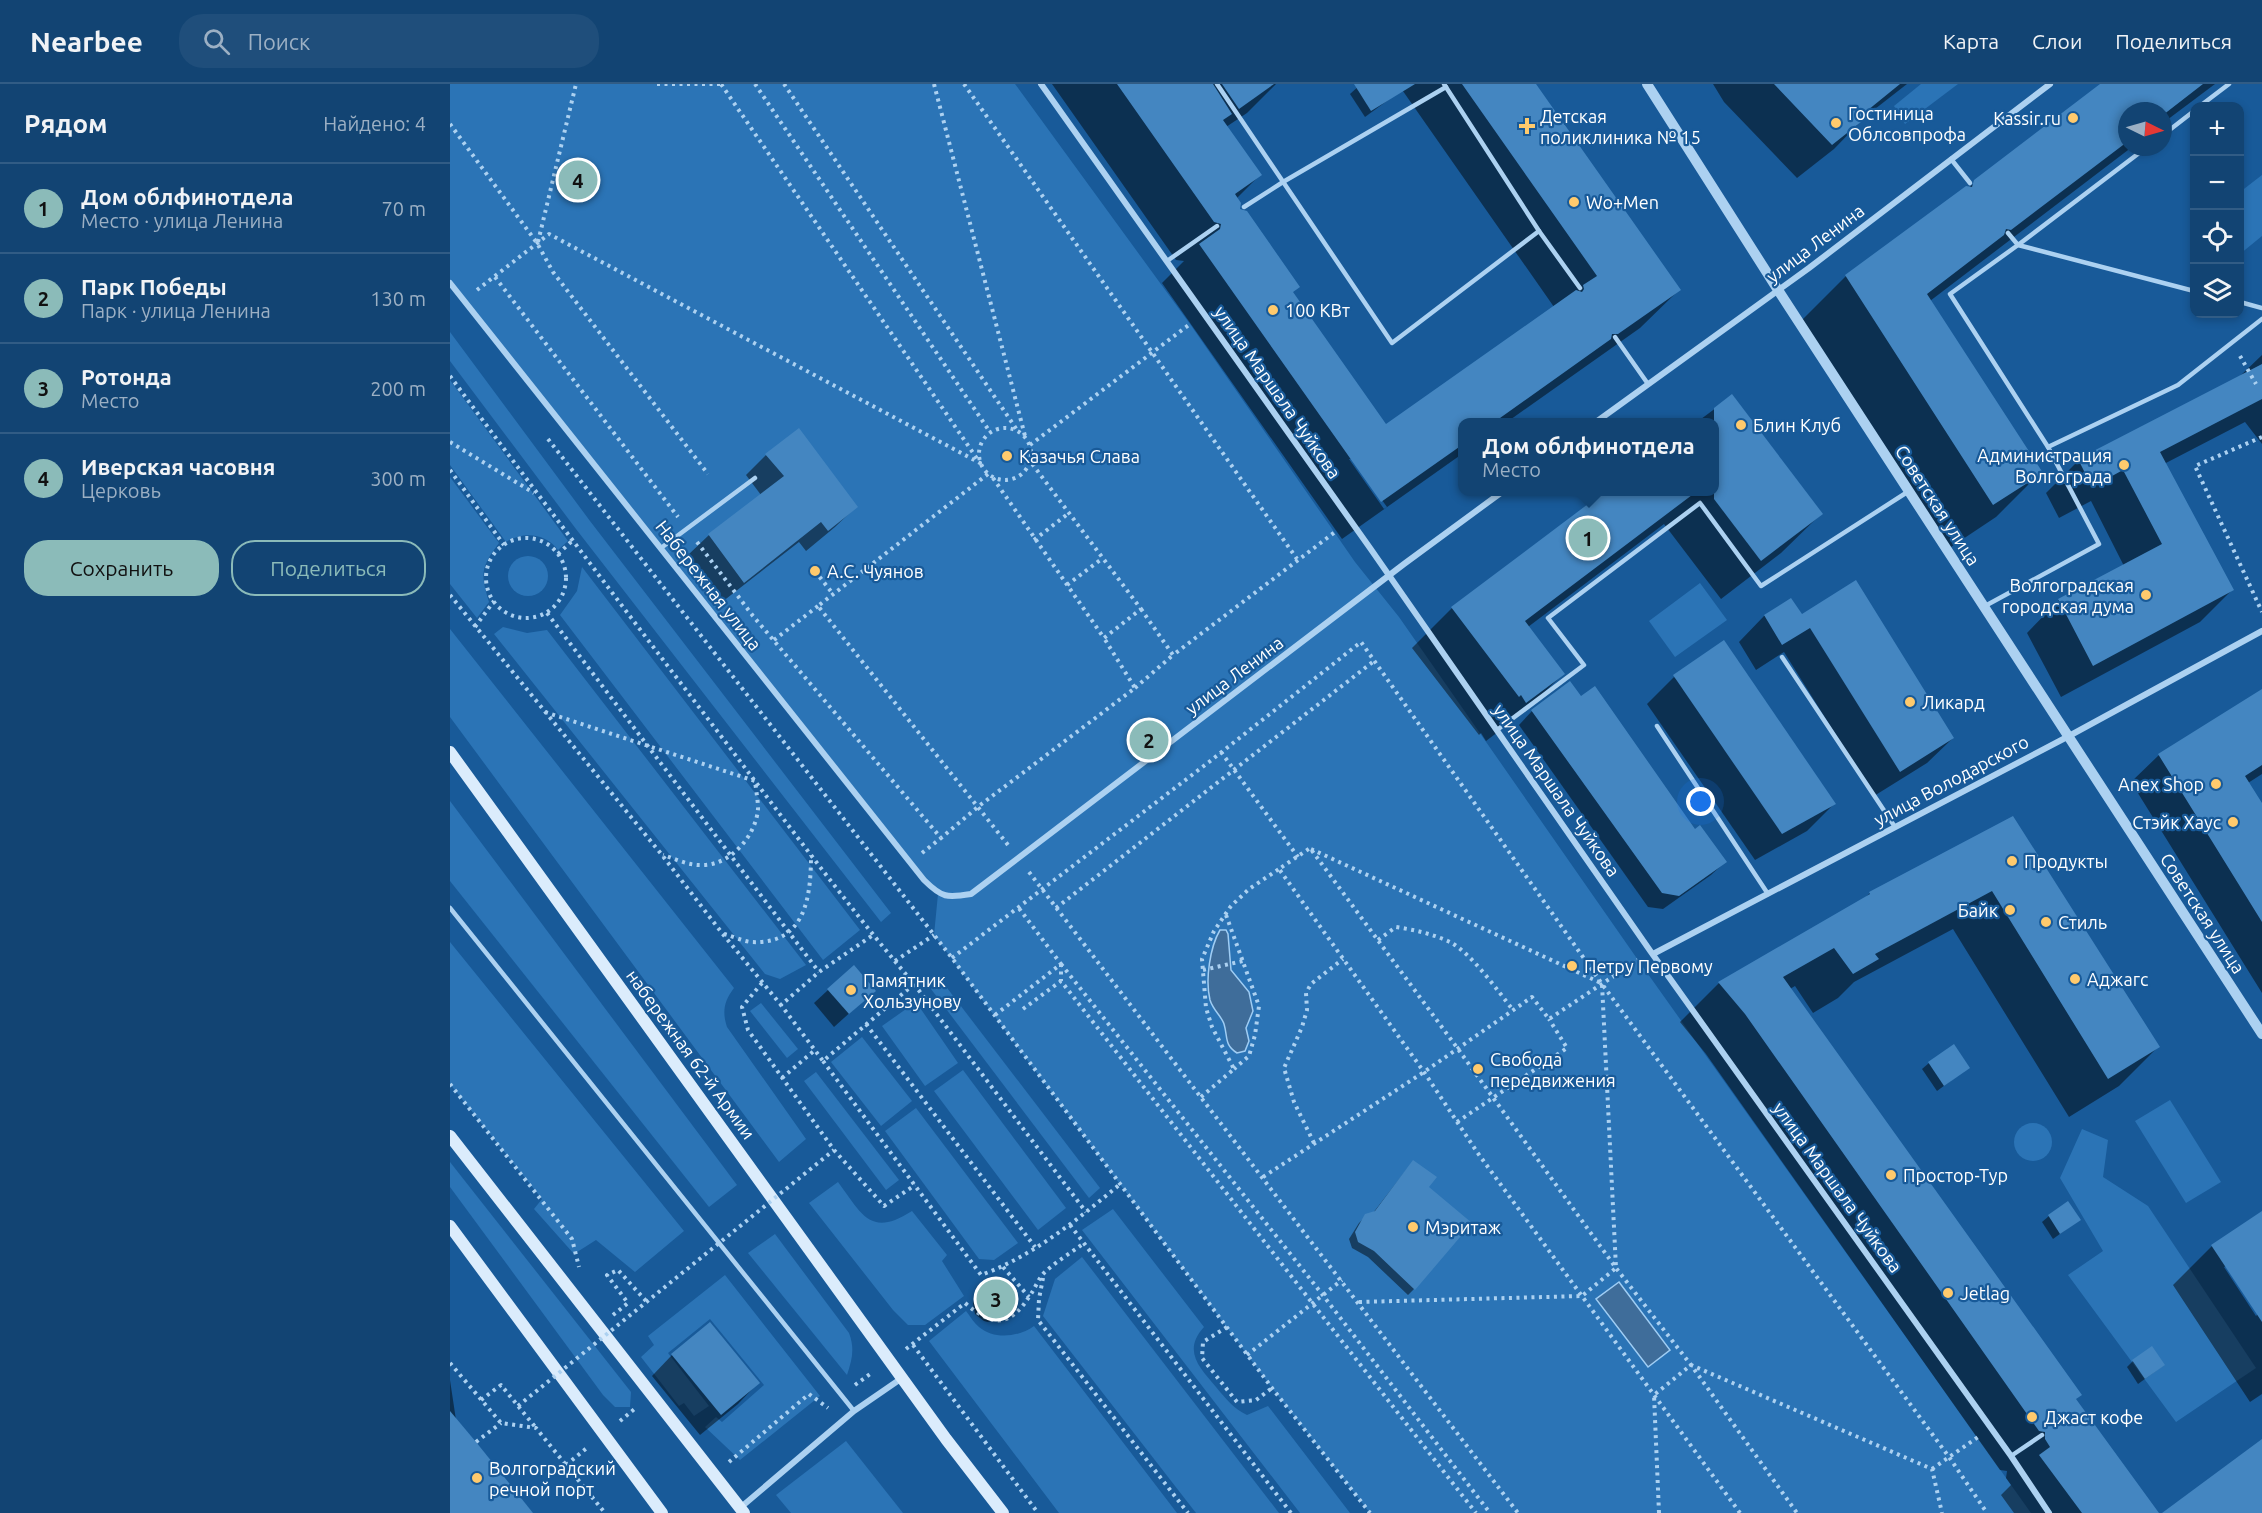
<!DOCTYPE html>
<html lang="ru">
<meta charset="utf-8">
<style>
:root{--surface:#124473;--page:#1f4e7b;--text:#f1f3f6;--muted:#9cb0c4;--line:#315c85;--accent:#8bbbb9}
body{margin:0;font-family:Ubuntu,sans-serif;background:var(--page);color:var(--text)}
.controls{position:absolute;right:18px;top:18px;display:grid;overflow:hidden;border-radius:12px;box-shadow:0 3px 9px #0003}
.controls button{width:54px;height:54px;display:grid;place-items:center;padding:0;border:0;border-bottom:2px solid var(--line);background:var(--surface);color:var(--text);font:30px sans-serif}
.compass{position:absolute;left:1668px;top:18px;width:54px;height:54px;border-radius:50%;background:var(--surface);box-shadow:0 3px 9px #0003;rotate:95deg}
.you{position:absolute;left:1251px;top:718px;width:21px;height:21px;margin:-15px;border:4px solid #fff;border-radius:50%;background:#1a73e8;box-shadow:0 0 0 9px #1a73e833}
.badge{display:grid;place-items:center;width:39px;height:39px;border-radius:50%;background:var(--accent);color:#111;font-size:20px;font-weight:700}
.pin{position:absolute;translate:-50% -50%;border:3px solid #fff;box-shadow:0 2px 6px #0006}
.popup{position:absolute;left:1008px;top:334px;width:261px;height:78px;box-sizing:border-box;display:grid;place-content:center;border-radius:12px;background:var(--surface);filter:drop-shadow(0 2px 4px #0005);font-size:20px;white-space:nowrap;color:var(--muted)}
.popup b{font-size:22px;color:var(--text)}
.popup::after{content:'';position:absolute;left:50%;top:100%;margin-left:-12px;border:12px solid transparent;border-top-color:var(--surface)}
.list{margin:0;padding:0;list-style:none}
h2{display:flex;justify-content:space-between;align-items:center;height:78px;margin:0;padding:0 24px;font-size:26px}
h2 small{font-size:20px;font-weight:400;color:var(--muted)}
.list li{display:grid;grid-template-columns:39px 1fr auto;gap:18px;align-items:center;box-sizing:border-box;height:90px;padding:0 24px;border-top:2px solid var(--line)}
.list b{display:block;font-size:22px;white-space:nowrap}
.list p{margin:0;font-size:20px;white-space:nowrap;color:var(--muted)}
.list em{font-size:20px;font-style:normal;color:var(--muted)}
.actions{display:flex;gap:12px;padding:18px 24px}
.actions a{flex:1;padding:14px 0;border:2px solid var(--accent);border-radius:24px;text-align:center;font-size:21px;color:var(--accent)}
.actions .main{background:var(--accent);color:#111}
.icon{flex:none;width:33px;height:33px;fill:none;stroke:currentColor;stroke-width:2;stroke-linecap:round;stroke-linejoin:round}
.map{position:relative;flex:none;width:1812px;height:1429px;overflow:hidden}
header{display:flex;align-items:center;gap:36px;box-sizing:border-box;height:84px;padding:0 30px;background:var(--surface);border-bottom:2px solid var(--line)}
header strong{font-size:28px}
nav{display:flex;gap:33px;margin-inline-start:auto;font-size:21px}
.search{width:420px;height:54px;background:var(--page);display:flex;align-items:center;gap:15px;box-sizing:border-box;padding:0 21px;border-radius:24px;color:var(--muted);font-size:22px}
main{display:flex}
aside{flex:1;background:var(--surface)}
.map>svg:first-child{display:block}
</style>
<header>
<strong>Nearbee</strong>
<div class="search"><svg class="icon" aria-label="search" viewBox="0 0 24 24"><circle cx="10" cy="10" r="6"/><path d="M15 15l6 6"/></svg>Поиск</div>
<nav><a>Карта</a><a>Слои</a><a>Поделиться</a></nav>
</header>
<main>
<aside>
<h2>Рядом<small>Найдено: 4</small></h2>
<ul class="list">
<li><span class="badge">1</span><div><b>Дом облфинотдела</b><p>Место · улица Ленина</p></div><em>70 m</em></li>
<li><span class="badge">2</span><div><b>Парк Победы</b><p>Парк · улица Ленина</p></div><em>130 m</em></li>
<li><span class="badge">3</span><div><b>Ротонда</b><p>Место</p></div><em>200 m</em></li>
<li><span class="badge">4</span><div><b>Иверская часовня</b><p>Церковь</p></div><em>300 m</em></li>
</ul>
<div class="actions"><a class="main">Сохранить</a><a>Поделиться</a></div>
</aside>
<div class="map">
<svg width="1812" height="1429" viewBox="0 0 1812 1429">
<rect width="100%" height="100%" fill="#185a99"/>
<g fill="#2b74b6">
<path d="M0 0H565L740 240 905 478 949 533 1188 876 1581 1429H920L822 1304 484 851 488 810 0 199Z"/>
<path d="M1471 0H1508L1455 40 1444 22Z"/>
<path d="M1812 91V152L1790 170V108Z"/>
<path d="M0 248 140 437 441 829 431 838 126 445 0 277Z"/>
<path d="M0 296 118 457 108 466C96 449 73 447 56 458L0 381Z"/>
<path d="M0 393 49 459C31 483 30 489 39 518L27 534 0 500Z"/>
<circle cx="78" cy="492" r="20"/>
<path d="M132 483 410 846 373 876 110 531 127 507Z"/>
<path d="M1250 499 1277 536 1225 573 1199 537Z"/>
<path d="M53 543 77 549 97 546 356 881 330 895 315 890 44 550Z"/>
<path d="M0 545 284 904C274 917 272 928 277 943L356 1055 329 1078 0 633Z"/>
<path d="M0 717 287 1101 259 1123 0 797Z"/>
<path d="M0 858 234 1147 185 1188 146 1156 124 1170 84 1125 92 1115 0 1000Z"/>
<path d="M491 896 650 1104 639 1114 481 905Z"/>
<path d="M466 918 508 979 475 1002 432 942Z"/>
<path d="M311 919 348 965 337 974 300 927Z"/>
<path d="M412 953 462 1017 431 1042 381 978Z"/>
<path d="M513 986 616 1124 588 1146 484 1007Z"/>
<path d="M366 988 449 1096 436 1106 354 997Z"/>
<path d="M1720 1016 1771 1098 1736 1119 1685 1037Z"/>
<path d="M466 1024 568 1159 544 1176 529 1175 435 1047Z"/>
<circle cx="1583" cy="1058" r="19"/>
<path d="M1632 1045 1658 1056 1653 1093 1698 1122 1806 1284 1726 1338 1618 1191 1653 1167 1610 1094Z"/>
<path d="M0 1078 181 1308 180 1323H165L153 1311 0 1103Z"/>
<path d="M388 1098C412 1130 420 1154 462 1127L497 1171 492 1177 514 1212 475 1241H458L443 1226 359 1119Z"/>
<path d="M663 1125 754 1243C732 1267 750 1284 766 1303 776 1315 784 1325 797 1331L818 1322 900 1429H850L632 1146Z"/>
<path d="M325 1150 399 1249C405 1265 402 1276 397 1291L298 1169Z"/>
<path d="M632 1173 829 1429H746L593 1232 605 1195Z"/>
<path d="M275 1191 370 1312 290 1376 255 1343 266 1333 272 1338 314 1301 260 1235 218 1269 259 1322 244 1332 234 1319 229 1322 191 1273 204 1261 198 1252Z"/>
<path d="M516 1227C520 1232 524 1239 529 1243 544 1256 569 1253 584 1242L727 1429H609L479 1257Z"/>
<path d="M396 1357 453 1429H341L326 1411Z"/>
</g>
<g fill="#3f6d9a" stroke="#9fcdf4" stroke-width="1.5">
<path d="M770 846H776L778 850 781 886 799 908 803 927 796 944 799 957 795 967 787 969C774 961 778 953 774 940 772 933 763 926 760 916 755 896 760 863 770 846Z"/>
<path d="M1169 1198 1220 1266 1198 1283 1146 1215Z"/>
</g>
<g fill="#0007" fill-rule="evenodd">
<path d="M602 0H826L797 29 776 43 810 91 786 115 788 126 842 209 936 342 1104 223 948 0H1084L1229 206 1190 244 1057 338H1012V370L892 455 712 199 734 177 726 176ZM899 375H902L937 423 934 425Z"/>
<path d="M911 0H938L945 11 915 33 900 10Z"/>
<path d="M1263 0H1457L1416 32 1384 65 1347 94 1274 18Z"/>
<path d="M1652 0H1765L1713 39V27H1677V63H1682L1480 217 1591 388 1546 433 1498 465 1351 237 1396 192 1518 104Z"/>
<path d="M1812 271V360L1795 338 1714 380 1782 506 1750 538 1611 613 1577 549 1609 516 1674 482 1641 417 1609 434 1596 409 1629 376 1788 294Z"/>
<path d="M1282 312 1371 430 1331 469 1271 515 1214 440 1078 543 1113 590 1073 629 1036 657 1031 649 1029 651 962 564 1002 524 1156 408H1264V338H1247Z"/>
<path d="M316 371 406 423 385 443 356 467 349 458 272 518 238 471 259 451 311 411 296 391Z"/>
<path d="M1341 516 1351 532 1503 654 1477 679 1424 712 1334 568 1306 586 1289 558 1314 532Z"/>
<path d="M1224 593 1384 720 1357 747 1305 776 1197 620Z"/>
<path d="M1812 606V690L1798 699 1812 722V909L1681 698 1709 671Z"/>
<path d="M1082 627 1245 747 1275 778 1261 791 1213 825 1198 823 1069 641Z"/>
<path d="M1562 734 1708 963 1669 1002 1619 1033 1503 845 1404 898 1388 914 1363 929 1345 902 1340 905 1625 1316 1707 1429H1564L1551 1411 1561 1401 1556 1394 1557 1387 1550 1386 1256 970 1230 938 1269 899 1414 815 1420 809Z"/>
<path d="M378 906 424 907 384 943 364 919Z"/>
<path d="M1479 979 1518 984 1487 1007 1472 985Z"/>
<path d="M957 1085 964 1205 958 1211 918 1173 902 1164 899 1155 909 1139 916 1132 923 1129Z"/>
<path d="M1599 1132 1629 1136 1603 1155 1592 1138Z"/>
<path d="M1807 1132 1812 1140V1310L1800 1318 1723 1201 1762 1162ZM1776 1182 1808 1230 1806 1232 1774 1183Z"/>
<path d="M544 1197 555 1199 559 1203 563 1213 562 1218 549 1234 538 1238 534 1237 525 1230 523 1219 527 1209 534 1202Z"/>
<path d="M222 1271 308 1299 288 1320 250 1351 202 1292Z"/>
<path d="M1683 1277 1714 1281 1688 1300 1677 1283Z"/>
<path d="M0 1296 6 1336 81 1429H0Z"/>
</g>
<g fill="#4486c1">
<path d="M667 0H763L782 30 773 36 812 91 785 110 791 119 790 125 797 127 850 203 843 208 936 340 1126 206 1132 208 1134 205 1133 201 1147 192 1012 0H1086L1231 206 1168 250H1162L1161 255 1043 339H1012V361L931 418 749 160 770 145 771 140 764 138Z"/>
<path d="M772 0H824L789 25Z"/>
<path d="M904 0H965L921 27Z"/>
<path d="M1324 0H1450L1418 26 1421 30 1382 61Z"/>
<path d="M1650 0H1753L1713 31V27H1677V58L1561 146 1556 145 1554 151 1477 210 1593 389 1543 421 1395 191 1516 102 1522 103 1524 96Z"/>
<path d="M1812 280V315L1710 368 1784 506 1643 582 1608 515 1712 460 1673 386 1642 403 1628 375Z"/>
<path d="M1282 310 1373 430 1311 477 1264 415V324Z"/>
<path d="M349 344 408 423 378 447 371 438 294 499 258 450 334 392 315 370Z"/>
<path d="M1154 408H1246L1075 537 1115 590 1076 619 1071 611 1069 613 1001 523Z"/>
<path d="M1406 496 1504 654 1450 688 1360 544 1332 561 1314 531 1341 514 1352 530Z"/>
<path d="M1274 556 1386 720 1332 750 1223 591Z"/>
<path d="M1120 597 1131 612 1145 602 1245 745 1250 741 1277 778 1229 812 1212 809 1081 626Z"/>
<path d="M1812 605V681L1795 692 1812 719V838L1708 670Z"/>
<path d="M1563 732 1710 963 1658 995 1542 807 1425 870 1429 875 1403 890 1384 864 1333 893 1632 1311 1626 1315 1709 1429H1632L1589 1371 1600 1363 1595 1355V1348L1589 1347 1295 930 1268 898 1420 810 1419 808Z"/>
<path d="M404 881 426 907 399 930 377 905Z"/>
<path d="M1504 960 1520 984 1494 1002 1478 978Z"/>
<path d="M963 1076 987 1093 979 1103 1022 1139 965 1206 924 1167 908 1158 905 1148 915 1130 925 1127Z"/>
<path d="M1618 1117 1631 1136 1610 1150 1598 1131Z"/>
<path d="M1812 1127V1238L1761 1161Z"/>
<circle cx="546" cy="1214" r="18"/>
<path d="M260 1238 310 1299 271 1331 221 1270Z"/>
<path d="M1702 1262 1715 1281 1695 1295 1682 1276Z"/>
<path d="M0 1327 26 1358 83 1429H0Z"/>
<path d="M1812 1355V1429H1712Z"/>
</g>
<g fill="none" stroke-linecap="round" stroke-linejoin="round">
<g stroke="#acd1f1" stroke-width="4" stroke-dasharray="3 4.5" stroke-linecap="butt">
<path d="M207 0H271"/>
<path d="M305 0 540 348"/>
<path d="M334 0 567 346"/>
<path d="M484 0 575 352"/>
<path d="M514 0 847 475"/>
<path d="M0 40 87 159 103 188 258 390"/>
<path d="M88 158 126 0"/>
<path d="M45 193 228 433"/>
<path d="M27 206 99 150 530 379 271 0"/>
<path d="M1790 272 1806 300"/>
<path d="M0 292C90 414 182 535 274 656 336 738 397 821 464 900L373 977 331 921 369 888 423 851"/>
<circle cx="555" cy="370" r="26"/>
<path d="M1812 353 1745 382 1812 528"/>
<path d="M98 355 502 874 822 1304 920 1429"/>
<path d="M0 358 84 409"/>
<path d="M580 361 740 240"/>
<path d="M0 386 54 461"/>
<path d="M538 390 368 522 558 761"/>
<path d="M543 394 654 554 691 525 580 377"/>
<circle cx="76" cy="494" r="40"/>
<path d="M584 456 619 429"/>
<path d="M247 458 303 532 491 754 529 722 685 604 654 554"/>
<path d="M108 470 122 457"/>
<path d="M365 487 383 510"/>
<path d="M617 501 653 474"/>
<path d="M0 511 212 771 272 849 331 921"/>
<path d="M691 525 723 571 885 448"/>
<path d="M97 529 369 888"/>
<path d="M25 543 44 517"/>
<path d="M324 556 368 522"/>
<path d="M685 604 723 571"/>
<path d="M95 628 305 697C306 706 308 716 308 725 306 752 280 781 253 781 239 782 226 775 213 771"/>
<path d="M771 668 848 773"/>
<path d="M861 765 1151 899"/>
<path d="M472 769 491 754"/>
<path d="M579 788 1068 1429"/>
<path d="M606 824 924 577"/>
<path d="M776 831 809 922 805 951 799 972 784 985"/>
<path d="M274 850C282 852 292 857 301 858 355 861 361 814 361 771"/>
<path d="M928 856 946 843C965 846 983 850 1000 858 1021 869 1048 907 1063 926"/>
<path d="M502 874 759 678 911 558 1152 900 1499 1373 1537 1429"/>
<path d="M445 877 484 851"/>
<path d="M611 880 872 1210 1040 1429"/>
<path d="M611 880V897L1026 1429"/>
<path d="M753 886 793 877"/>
<path d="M312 899 292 923 298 946 384 1066 434 1122 465 1101"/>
<path d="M464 900 636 1128"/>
<path d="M573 925 611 897"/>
<path d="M545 931 611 880 568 823"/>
<path d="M416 940 585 1163"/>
<path d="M373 977 531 1191C583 1172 627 1136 669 1101"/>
<path d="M332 994 365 966"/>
<path d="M0 1000 122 1155 129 1183"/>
<path d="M751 1013 784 985 762 943 756 924 752 875 764 847 781 822 799 805 829 785"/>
<path d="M1007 1038 1117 964 1099 935"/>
<path d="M864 1059 844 1018 834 984 852 943 857 926 856 909 861 900 893 875"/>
<path d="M813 1093 974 988 1082 913 1099 935 1188 876"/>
<path d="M620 1141 841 1429"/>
<path d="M553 1183 579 1213"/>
<path d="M593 1194 589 1215 588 1236 738 1429"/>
<path d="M909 1218 1132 1212 1166 1184 1152 900"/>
<path d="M163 1231 178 1219 157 1191 168 1186 197 1218"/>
<path d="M777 1243 753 1258 752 1274 787 1318 806 1316 822 1304"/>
<path d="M463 1261 588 1429"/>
<path d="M456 1265 515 1219C544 1244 560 1243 581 1210 585 1204 588 1196 593 1190 605 1178 621 1169 634 1159"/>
<path d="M797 1271 892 1196"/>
<path d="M0 1279 51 1339 86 1344 155 1429"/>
<path d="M405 1301 423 1288"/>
<path d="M31 1316 51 1301 86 1344"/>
<path d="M170 1337 187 1323"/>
<path d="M26 1358 51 1339"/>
<path d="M279 1378 359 1310 378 1324"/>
<path d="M116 1381 138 1363"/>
<path d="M1482 1385 1528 1353"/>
<path d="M1209 1429 1204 1311 1241 1281 1482 1385 1492 1429"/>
<path d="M1290 1429 1027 1068 974 988 829 785 860 764 1008 965 1166 1184 1241 1281 1347 1429"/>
</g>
<g stroke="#acd1f1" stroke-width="4.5">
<path d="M767 0 942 259 1089 147 994 0"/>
<path d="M1750 22 1779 0"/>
<path d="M1713 51 1744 27"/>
<path d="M1501 75 1520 99"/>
<path d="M794 123 833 98 996 3"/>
<path d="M1089 147 1130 204"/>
<path d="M1558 149 1568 161 1697 63"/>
<path d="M717 177 767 142"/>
<path d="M1790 218 1812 224"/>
<path d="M1165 253 1198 300"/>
<path d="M1598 363 1500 210 1568 161 1744 207"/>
<path d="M211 464 305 394"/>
<path d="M1535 522 1649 460 1598 363 1728 301 1812 235"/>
<path d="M1332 573 1445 743"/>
<path d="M1207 642 1318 810"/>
<path d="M1047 646 1134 581 1098 534 1250 419 1311 502 1459 407"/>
<path d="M0 824 404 1327"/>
<path d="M1561 1372 1592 1351"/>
</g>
<g stroke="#acd1f1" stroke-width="6">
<path d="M591 0 920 464 1201 868 1561 1372 1599 1429"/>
<path d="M0 199 474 796C492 814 497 814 521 810L954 480 1052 408"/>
<path d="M1146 338 1359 184 1600 0"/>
<path d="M1203 870 1619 652 1812 547"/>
<path d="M290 1424 404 1327 452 1294"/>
</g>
<path stroke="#acd1f1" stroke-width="10" d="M1197 0 1328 206 1812 950"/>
<g stroke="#dbecfc" stroke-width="12">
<path d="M0 668 496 1355 553 1429"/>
<path d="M0 1052 294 1429"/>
<path d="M0 1142 212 1429"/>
</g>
<path stroke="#acd1f1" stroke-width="4" stroke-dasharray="3 4.5" stroke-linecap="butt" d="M68 1322 384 1066"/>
</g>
<g fill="#ffca6d" stroke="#185a99" stroke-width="2">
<circle cx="1623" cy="34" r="6"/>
<circle cx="1386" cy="39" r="6"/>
<path d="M1074 33h6v6h6v6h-6v6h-6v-6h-6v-6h6z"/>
<circle cx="1124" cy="118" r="6"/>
<circle cx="823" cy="226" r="6"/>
<circle cx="1291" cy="341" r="6"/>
<circle cx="557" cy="372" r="6"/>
<circle cx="1674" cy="381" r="6"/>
<circle cx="365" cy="487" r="6"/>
<circle cx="1696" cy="511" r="6"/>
<circle cx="1460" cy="618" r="6"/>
<circle cx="1766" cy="700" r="6"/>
<circle cx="1783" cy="738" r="6"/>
<circle cx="1562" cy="777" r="6"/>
<circle cx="1560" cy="826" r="6"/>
<circle cx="1596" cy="838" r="6"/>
<circle cx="1122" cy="882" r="6"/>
<circle cx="1625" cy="895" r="6"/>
<circle cx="401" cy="906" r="6"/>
<circle cx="1028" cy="985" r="6"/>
<circle cx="1441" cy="1091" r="6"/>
<circle cx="963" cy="1143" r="6"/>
<circle cx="1498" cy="1209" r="6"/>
<circle cx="1582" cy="1333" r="6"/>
<circle cx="27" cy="1394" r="6"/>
</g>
<g text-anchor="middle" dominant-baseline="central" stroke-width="4.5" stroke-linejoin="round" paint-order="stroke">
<g font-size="18" fill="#fff" stroke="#185a99" text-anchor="start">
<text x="1398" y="29">Гостиница<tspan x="1398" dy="21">Облсовпрофа</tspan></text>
<text x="1090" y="32">Детская<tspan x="1090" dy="21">поликлиника № 15</tspan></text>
<text x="1611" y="34" text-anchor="end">Kassir.ru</text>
<text x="1136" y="118">Wo+Men</text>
<text x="835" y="226">100 КВт</text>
<text x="1303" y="341">Блин Клуб</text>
<text x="1662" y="371" text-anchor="end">Администрация<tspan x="1662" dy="21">Волгограда</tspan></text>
<text x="569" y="372">Казачья Слава</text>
<text x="377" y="487">А.С. Чуянов</text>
<text x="1684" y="501" text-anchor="end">Волгоградская<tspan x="1684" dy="21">городская дума</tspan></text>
<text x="1472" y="618">Ликард</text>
<text x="1754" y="700" text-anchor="end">Anex Shop</text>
<text x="1771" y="738" text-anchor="end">Стэйк Хаус</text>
<text x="1574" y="777">Продукты</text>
<text x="1548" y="826" text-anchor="end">Байк</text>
<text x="1608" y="838">Стиль</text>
<text x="1134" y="882">Петру Первому</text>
<text x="1637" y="895">Аджагс</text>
<text x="413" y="896">Памятник<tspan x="413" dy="21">Хользунову</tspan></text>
<text x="1040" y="975">Свобода<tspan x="1040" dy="21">передвижения</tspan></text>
<text x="1453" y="1091">Простор-Тур</text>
<text x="975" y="1143">Мэритаж</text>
<text x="1510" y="1209">Jetlag</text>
<text x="1594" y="1333">Джаст кофе</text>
<text x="39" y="1384">Волгоградский<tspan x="39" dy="21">речной порт</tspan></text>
</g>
<g font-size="18" fill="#fff" stroke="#185a99">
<text transform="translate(1365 159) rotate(-37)">улица Ленина</text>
<text transform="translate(828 308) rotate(55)">улица Маршала Чуйкова</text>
<text transform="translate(1488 421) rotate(57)">Советская улица</text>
<text transform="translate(259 501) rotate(52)">Набережная улица</text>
<text transform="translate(784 591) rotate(-37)">улица Ленина</text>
<text transform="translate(1501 696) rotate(-28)">улица Володарского</text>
<text transform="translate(1107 706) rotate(55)">улица Маршала Чуйкова</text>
<text transform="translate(1753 829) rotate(57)">Советская улица</text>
<text transform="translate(241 970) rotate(54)">набережная 62-й Армии</text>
<text transform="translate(1388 1103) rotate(54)">улица Маршала Чуйкова</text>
</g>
</g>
</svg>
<div class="controls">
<button>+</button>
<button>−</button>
<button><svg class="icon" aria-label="locate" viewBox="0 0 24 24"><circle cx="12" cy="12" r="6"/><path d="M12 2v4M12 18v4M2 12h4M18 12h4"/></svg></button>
<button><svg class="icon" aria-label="layers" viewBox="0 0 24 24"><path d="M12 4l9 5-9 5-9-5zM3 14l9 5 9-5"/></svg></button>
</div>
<svg class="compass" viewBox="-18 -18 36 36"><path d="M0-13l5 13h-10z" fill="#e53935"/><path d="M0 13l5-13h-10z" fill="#9cb0c4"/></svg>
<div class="you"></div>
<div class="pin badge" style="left:1138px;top:454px">1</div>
<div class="popup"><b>Дом облфинотдела</b>Место</div>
<div class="pin badge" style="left:699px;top:656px">2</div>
<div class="pin badge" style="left:546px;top:1215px">3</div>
<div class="pin badge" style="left:128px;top:96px">4</div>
</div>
</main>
